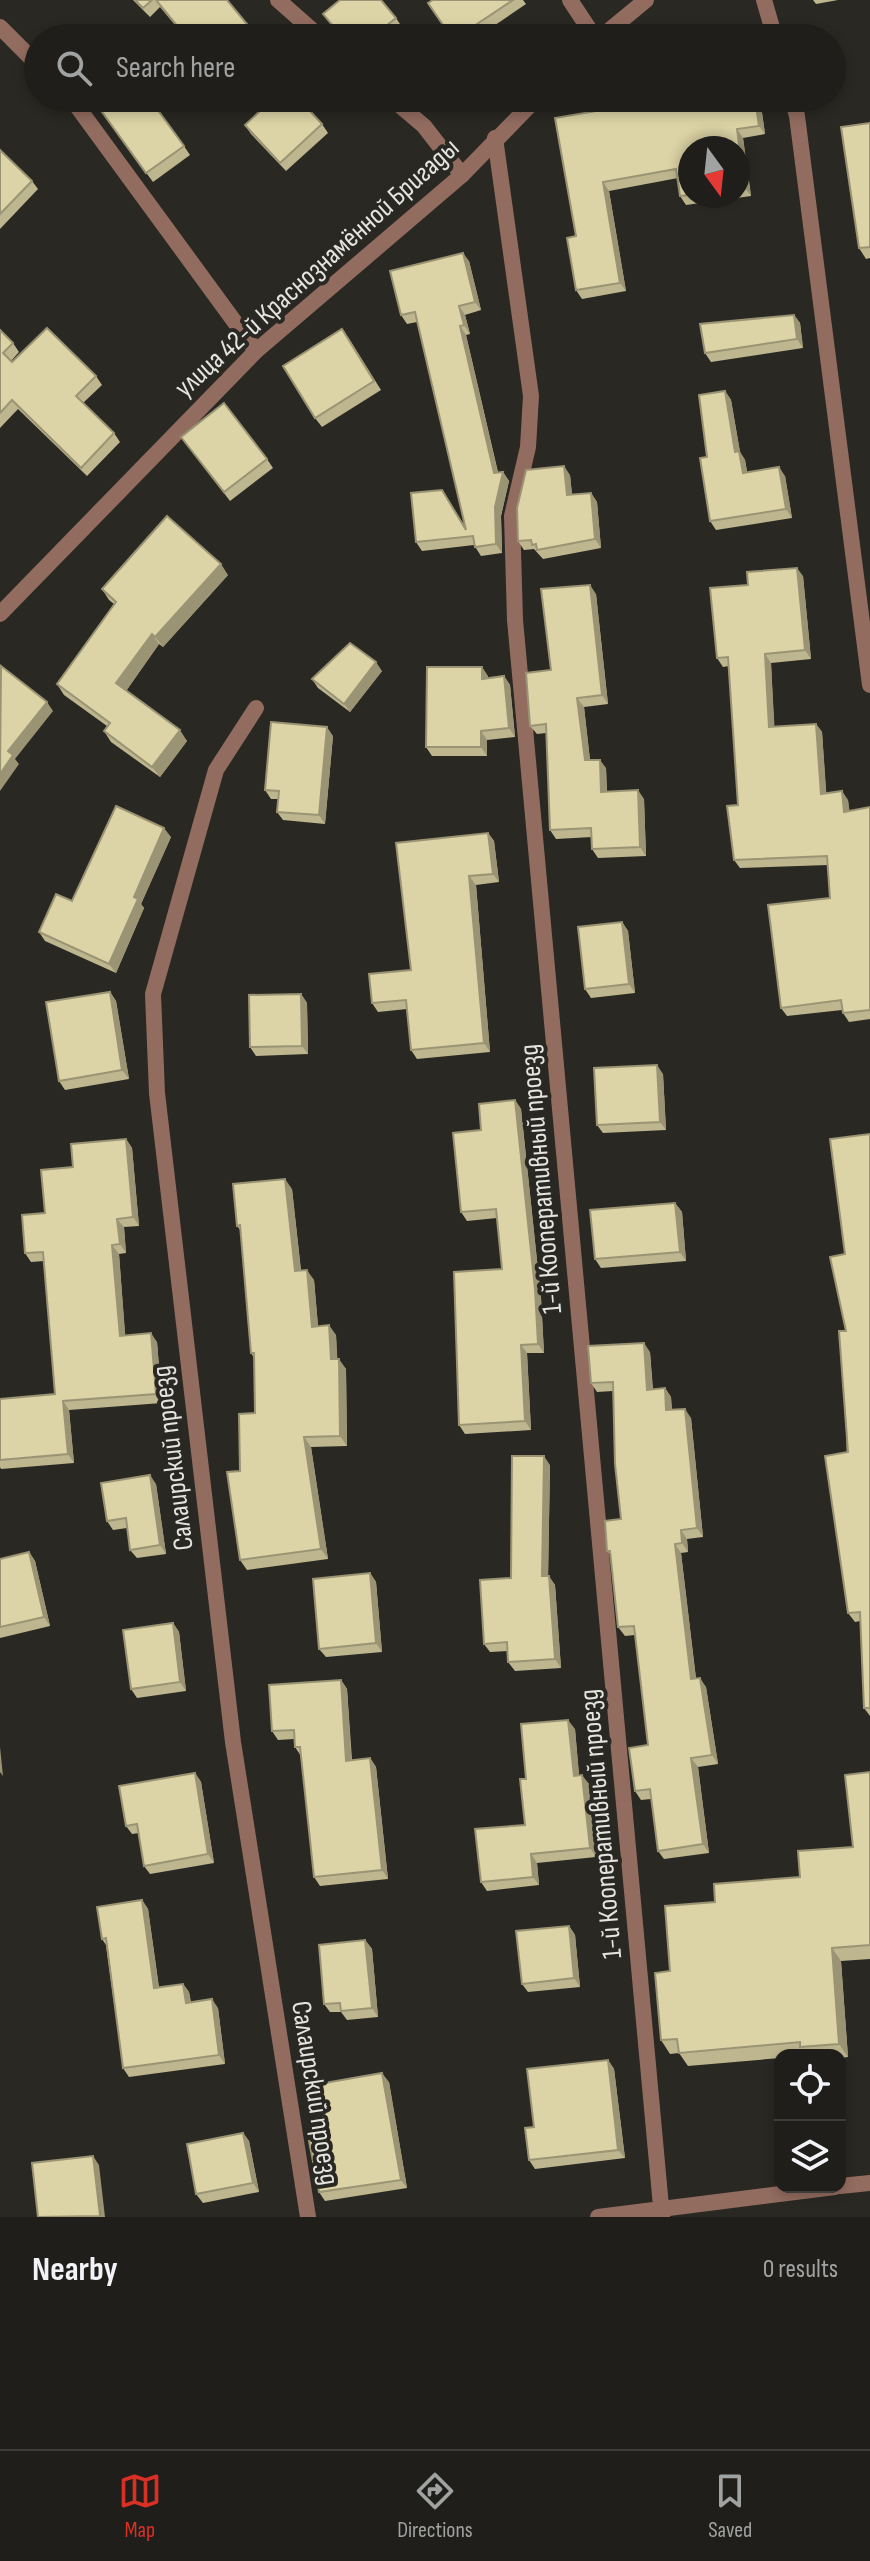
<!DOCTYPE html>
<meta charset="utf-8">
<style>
:root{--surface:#1f1e1a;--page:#272723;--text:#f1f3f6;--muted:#a1a2a2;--line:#3c3c39;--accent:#d93025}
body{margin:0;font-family:"Sofia Sans Condensed",sans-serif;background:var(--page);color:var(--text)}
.controls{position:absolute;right:24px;bottom:24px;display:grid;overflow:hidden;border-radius:16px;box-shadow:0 4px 12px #0003}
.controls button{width:72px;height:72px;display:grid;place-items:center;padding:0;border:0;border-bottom:2px solid var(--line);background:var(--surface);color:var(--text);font:40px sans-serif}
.compass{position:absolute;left:678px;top:136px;width:72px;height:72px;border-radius:50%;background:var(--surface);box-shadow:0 4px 12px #0003;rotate:165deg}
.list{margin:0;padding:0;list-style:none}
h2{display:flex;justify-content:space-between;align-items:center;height:104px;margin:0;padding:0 32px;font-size:34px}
h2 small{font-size:26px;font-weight:400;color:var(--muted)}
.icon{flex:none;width:44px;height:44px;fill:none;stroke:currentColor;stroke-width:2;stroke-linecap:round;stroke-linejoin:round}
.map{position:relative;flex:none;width:870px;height:2217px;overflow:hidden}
.search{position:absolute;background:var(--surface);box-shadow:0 4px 12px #0003;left:24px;right:24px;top:24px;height:88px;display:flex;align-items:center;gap:20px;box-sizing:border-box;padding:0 28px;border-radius:44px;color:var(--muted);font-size:30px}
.sheet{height:232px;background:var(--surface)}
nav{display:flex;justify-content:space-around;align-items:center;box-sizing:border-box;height:112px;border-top:2px solid var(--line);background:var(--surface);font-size:22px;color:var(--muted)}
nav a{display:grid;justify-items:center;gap:4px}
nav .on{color:var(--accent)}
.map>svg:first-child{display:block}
</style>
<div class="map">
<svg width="870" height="2217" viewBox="0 0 870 2217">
<rect width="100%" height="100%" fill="#292822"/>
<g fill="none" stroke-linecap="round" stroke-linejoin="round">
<g stroke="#936c60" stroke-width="16">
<path d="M278 0 321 38"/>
<path d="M570 0 595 38"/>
<path d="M0 27 38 65"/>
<path d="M71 98 256 351"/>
<path d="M391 98 424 126 462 175"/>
</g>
<g stroke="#936c60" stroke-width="16">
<path d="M764 0 775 38"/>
<path d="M600 38 646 0"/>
<path d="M792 98 797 116 870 685"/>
<path d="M495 138 531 396 528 447 512 516 515 620 662 2217"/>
<path d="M0 614 256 351 462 175 537 98"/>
<path d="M256 708 216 770 153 994 157 1093 233 1742 308 2217"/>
</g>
<g stroke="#936c60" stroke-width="16">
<path d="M840 2186 870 2183"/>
<path d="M598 2217 835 2187"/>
</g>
</g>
<g fill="#bdb68f" fill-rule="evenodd">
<path d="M133 0H227L257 38H186L160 7 150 17Z"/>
<path d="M433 0H523L526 4 476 38H452Z"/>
<path d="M813 0H838L816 4Z"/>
<path d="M323 14 396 18 402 27 388 38H341Z"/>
<path d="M91 98 184 146 190 155 153 182Z"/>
<path d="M667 98H760L765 134 743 138 751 196 686 205 680 196 678 178 609 191 626 291 582 299 576 290V236L555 118 667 99ZM690 148H738V196H690Z"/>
<path d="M870 123V258L866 259 859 248Z"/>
<path d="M322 124 328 133 286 171 251 134 245 125Z"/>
<path d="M0 150 32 181 38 189 0 229Z"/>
<path d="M469 261 481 310 465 315 470 334 466 335 498 472H503L509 481 501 516 502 553 481 556 474 545 422 551 416 542 442 490 466 528 417 322 407 324 401 315Z"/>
<path d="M794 315 800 323 803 348 711 362 705 353Z"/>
<path d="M0 330 13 343 19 352 11 361 12 362 96 376 102 385 83 403 114 433 120 442 87 476 18 409 0 428Z"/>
<path d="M348 337 381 390 322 427 315 418Z"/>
<path d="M725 391 731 400 740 452 745 460 747 472 785 476 792 518 716 530 710 521 707 457Z"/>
<path d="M181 437 267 459 273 468 230 501Z"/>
<path d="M570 475 572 495 591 493 597 502 601 548 543 559 534 549 524 550 518 541Z"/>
<path d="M228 575 163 647 159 644 126 691 187 741 160 777 111 742 104 731 107 726 64 695 57 684 114 604 109 600 102 589Z"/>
<path d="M803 576 811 659 771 663 774 727 816 724 822 732 826 793 848 800 849 811 870 807V1019L849 1022 843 1013 842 1010 787 1016 781 1008 830 898 828 865 740 868 734 860 738 805 729 666 723 667 717 658 748 585Z"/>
<path d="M596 594 608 704 584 707 590 760 606 768 607 791 644 799 646 856 598 858 592 849V837L556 839 550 830 546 733 537 734 530 726 551 670Z"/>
<path d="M482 667 488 678 504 676 510 685 515 737 487 740V756H432L426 747Z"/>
<path d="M382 671 350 712 318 688 312 679Z"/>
<path d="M333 736 325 824 283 820 277 812 278 799H271L265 790Z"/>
<path d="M488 833 494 841 499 882 476 885 490 1052 417 1059 411 1050 407 1009 378 1012 372 1003 411 970Z"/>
<path d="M171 837 141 904 144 908 116 973 45 941 39 932 72 901Z"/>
<path d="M622 922 628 931 635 993 591 998 585 989Z"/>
<path d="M110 992 116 1001 129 1079 65 1090 59 1081Z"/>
<path d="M301 994 307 1003 308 1054 256 1056 250 1047Z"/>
<path d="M663 1074 666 1130 603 1133 597 1125Z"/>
<path d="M515 1100 521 1109 541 1298 544 1353H527L531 1430 465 1434 459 1425 502 1269 497 1218 467 1221 461 1212 481 1130Z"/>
<path d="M870 1134V1716L864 1708 860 1621 855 1622 848 1613 845 1254Z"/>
<path d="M126 1139 132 1148 139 1226 124 1227 126 1253 119 1254 125 1335 157 1342 162 1403 69 1410 74 1463 1 1469 0 1467V1399L55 1394 44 1261 31 1262 25 1253 45 1213Z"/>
<path d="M292 1189 301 1270 314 1280 318 1326 336 1335 337 1359 346 1369 347 1446 311 1447 328 1559 247 1570 240 1560V1471L255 1413 254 1358 251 1353 241 1231 237 1226Z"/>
<path d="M675 1203 682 1212 686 1261 601 1268 595 1259Z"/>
<path d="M650 1352 653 1389 665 1388 671 1397 672 1410 691 1418 703 1537 687 1539 688 1552 681 1553 696 1678 706 1687 718 1764 698 1767 709 1853 664 1859 658 1851 651 1799 641 1800 635 1791 648 1745 635 1635 625 1636 618 1627 611 1555 607 1551 621 1519 613 1391 597 1392 591 1383Z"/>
<path d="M550 1465 548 1576 555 1585 561 1668 515 1671 508 1662V1651L490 1652 484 1644 511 1578Z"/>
<path d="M156 1484 166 1554 137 1558 130 1550 127 1528 113 1530 107 1521Z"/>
<path d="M29 1552 35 1561 50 1626 0 1638V1559Z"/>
<path d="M370 1573 376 1582 382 1652 326 1657 319 1649Z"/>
<path d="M173 1623 179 1632 186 1691 137 1698 131 1689Z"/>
<path d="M341 1680 347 1689 352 1760 370 1758 376 1767 388 1879 320 1886 314 1877 301 1756 295 1747 294 1739 278 1740 272 1731Z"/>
<path d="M575 1729 579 1776 589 1784 596 1857 537 1863 539 1885 487 1891 481 1882 525 1825 526 1779Z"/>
<path d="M870 1772V1959L841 1961 848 2057 840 2058V2055H780V2058L688 2066 679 2053 670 2054 661 2040 670 1971 715 1902 800 1877 853 1847Z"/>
<path d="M195 1773 201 1782 214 1863 150 1874 144 1866 139 1833 132 1834 126 1826Z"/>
<path d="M142 1900 148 1909 159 1987 183 1984 189 1992 191 2002 218 2008 225 2064 129 2077 123 2068 106 1945 102 1939Z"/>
<path d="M569 1926 575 1935 580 1987 528 1992 522 1984Z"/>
<path d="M365 1940 372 1949 378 2017 347 2020 341 2012H330L324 2004Z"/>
<path d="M608 2060 614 2069 625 2158 535 2169 529 2160 534 2127Z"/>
<path d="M389 2082 407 2188 325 2201 319 2192 322 2138Z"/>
<path d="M243 2133 249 2141 259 2192 203 2203 196 2194Z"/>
</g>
<g fill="#9a9474">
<path d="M755 98H760L765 134 759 126Z"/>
<path d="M737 129 743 138 751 196 745 188Z"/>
<path d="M603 182 609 191 626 291 620 283Z"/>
<path d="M463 253 469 261 481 310 475 302Z"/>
<path d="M459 306 465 315 470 334 464 325Z"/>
<path d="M794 315 800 323 803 348 797 339Z"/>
<path d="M460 326 466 335 500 482 494 473Z"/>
<path d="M725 391 731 400 740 452 745 460 749 482 743 473 735 452Z"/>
<path d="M564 466 570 475 573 504 567 495Z"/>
<path d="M779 467 785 476 792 518 786 509Z"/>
<path d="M503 472 509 481 501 516 502 553 496 544 495 507Z"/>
<path d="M591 493 597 502 601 548 595 539Z"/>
<path d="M221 564 228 575 163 647 155 637Z"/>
<path d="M797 568 803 576 811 659 805 650Z"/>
<path d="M590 585 596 594 608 704 602 695Z"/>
<path d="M152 634 159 644 124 694 116 683Z"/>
<path d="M765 654 771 663 775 736 769 727Z"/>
<path d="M376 662 382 671 350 712 344 704Z"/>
<path d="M482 667 488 676V688L482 679Z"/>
<path d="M504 676 510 685 515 737 509 728Z"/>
<path d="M577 698 584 707 591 769 585 760Z"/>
<path d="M47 702 53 711 15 759 19 764 0 791V774L8 751Z"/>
<path d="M816 724 822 732 827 802 821 794Z"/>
<path d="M327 727 333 736 325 824 319 815Z"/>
<path d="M180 730 187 741 160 777 152 767Z"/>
<path d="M481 731 487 740V756L481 747Z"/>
<path d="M600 760 606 768 607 800 601 792Z"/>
<path d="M638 790 644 799 646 856 640 847Z"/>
<path d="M842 791 848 800 851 821 844 812Z"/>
<path d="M164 828 171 837 141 904 144 908 116 973 109 964 134 897Z"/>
<path d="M488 833 494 841 499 882 493 874Z"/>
<path d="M469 876 476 885 490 1052 484 1043Z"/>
<path d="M622 922 628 931 635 993 629 984Z"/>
<path d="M110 992 116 1001 129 1079 122 1070Z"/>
<path d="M301 994 307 1003 308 1054 302 1046Z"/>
<path d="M657 1065 663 1074 666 1130 660 1122Z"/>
<path d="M515 1100 521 1109 541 1298 544 1353 538 1344Z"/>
<path d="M126 1139 132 1148 139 1226 133 1217Z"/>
<path d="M285 1179 292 1189 302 1281 295 1271Z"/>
<path d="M675 1203 682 1212 686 1261 680 1252Z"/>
<path d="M117 1219 124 1227 126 1253 120 1244Z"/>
<path d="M112 1245 119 1254 126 1345 120 1336Z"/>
<path d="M307 1270 314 1280 319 1337 312 1327Z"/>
<path d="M329 1325 336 1335 338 1369 331 1359Z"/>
<path d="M151 1333 157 1342 162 1403 156 1394Z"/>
<path d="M644 1343 650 1352 653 1399 647 1390Z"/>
<path d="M521 1345 527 1353 531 1430 525 1421Z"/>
<path d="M339 1359 346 1369 347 1446 340 1436Z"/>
<path d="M665 1388 671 1397 672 1419 666 1410Z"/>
<path d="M63 1401 69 1410 74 1463 68 1454Z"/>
<path d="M685 1409 691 1418 703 1537 697 1528Z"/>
<path d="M304 1437 311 1447 328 1559 321 1549Z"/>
<path d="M544 1456 550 1465 548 1585 542 1576Z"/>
<path d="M150 1475 156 1484 166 1554 160 1545Z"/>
<path d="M681 1530 687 1539 688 1552 682 1543Z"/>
<path d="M675 1544 681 1553 697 1688 691 1679Z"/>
<path d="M29 1552 35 1561 50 1626 44 1617Z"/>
<path d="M370 1573 376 1582 382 1652 376 1643Z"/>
<path d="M549 1576 555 1585 561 1668 555 1659Z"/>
<path d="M173 1623 179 1632 186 1691 180 1682Z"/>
<path d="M700 1678 706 1687 718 1764 712 1755Z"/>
<path d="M341 1680 347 1689 352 1769 346 1761Z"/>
<path d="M568 1720 575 1729 580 1785 574 1776Z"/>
<path d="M0 1747 3 1776 0 1772Z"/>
<path d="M370 1758 376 1767 388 1879 382 1870Z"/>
<path d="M691 1758 698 1767 709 1853 703 1844Z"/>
<path d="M195 1773 201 1782 214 1863 208 1854Z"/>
<path d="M582 1775 589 1784 596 1857 590 1848Z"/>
<path d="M531 1854 537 1863 539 1885 533 1877Z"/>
<path d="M142 1900 148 1909 160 1996 154 1988Z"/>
<path d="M569 1926 575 1935 580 1987 574 1978Z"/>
<path d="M365 1940 372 1949 378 2017 372 2008Z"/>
<path d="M832 1948 841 1961 848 2057 839 2044Z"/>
<path d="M183 1984 189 1992 192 2012 186 2003Z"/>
<path d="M212 1999 218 2008 225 2064 219 2055Z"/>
<path d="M608 2060 614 2069 625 2158 618 2150Z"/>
<path d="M382 2073 389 2082 407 2188 401 2180Z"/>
<path d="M243 2133 249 2141 259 2192 253 2183Z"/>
<path d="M93 2156 99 2165 105 2217H101Z"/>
</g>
<g fill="#dcd4a6" stroke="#9a9474" stroke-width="2">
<path d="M135 0H152L143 8Z"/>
<path d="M156 0H227L251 29 241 38H187Z"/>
<path d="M340 0H381L396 18 371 38H343L323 14Z"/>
<path d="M433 0H513L456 38H452L428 3Z"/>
<path d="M92 98H149L184 146 146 173Z"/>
<path d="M274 98H298L322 124 280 163 245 125Z"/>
<path d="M667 98H755L759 126 737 129 745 188H738V148H690V195L680 196 676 169 603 182 620 283 576 290 567 238 576 236 555 118 667 99Z"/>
<path d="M870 123V247L859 248 841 127Z"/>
<path d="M0 150 32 181 0 214Z"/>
<path d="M463 253 475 302 459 306 464 325 460 326 494 473 503 472 495 507 496 544 475 547 473 536 416 542 411 493 442 490 466 530 415 312 401 315 390 271Z"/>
<path d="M794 315 797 339 705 353 700 324Z"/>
<path d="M47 328 96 376 76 396 114 433 81 468 12 400 0 413V330L13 343 3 353 12 362Z"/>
<path d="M342 329 374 381 315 418 283 366Z"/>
<path d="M725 391 735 452 739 451 743 473 779 467 786 509 710 521 700 458 707 457 699 395Z"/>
<path d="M224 403 267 459 224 492 181 437Z"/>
<path d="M564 466 567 495 591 493 595 539 537 550 536 544 532 545 531 540 518 541 517 508 526 470Z"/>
<path d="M167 516 221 564 155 637 152 634 116 683 180 730 152 767 104 731 110 723 57 684 116 602 102 589Z"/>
<path d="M797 568 805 650 765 654 769 727 816 724 821 794 842 791 844 812 870 807V1010L843 1013 841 1000 781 1008 768 905 830 898 827 856 734 860 727 806 738 805 728 657 717 658 710 588 748 585 747 572Z"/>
<path d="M590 585 602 695 577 698 585 760H600L601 792 638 790 640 847 592 849 591 828 550 830 546 724 530 726 526 673 551 670 541 589Z"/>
<path d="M350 643 376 662 344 704 312 679Z"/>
<path d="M1 666 47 702 8 751 13 755 0 774Z"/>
<path d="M427 667H482V679L504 676 509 728 481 731V747H426Z"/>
<path d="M271 722 327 727 319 815 277 812 279 791 265 790Z"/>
<path d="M116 806 164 828 134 897 138 899 109 964 39 932 56 894 72 901Z"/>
<path d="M488 833 493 874 469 876 484 1043 411 1050 406 1000 372 1003 369 974 411 970 396 843Z"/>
<path d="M622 922 629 984 585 989 578 927Z"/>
<path d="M110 992 122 1070 59 1081 46 1002Z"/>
<path d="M301 994 302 1046 250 1047 249 995Z"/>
<path d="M657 1065 660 1122 597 1125 594 1068Z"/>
<path d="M515 1100 535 1289 538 1344 521 1345 525 1421 459 1425 454 1272 502 1269 496 1209 461 1212 453 1133 481 1130 479 1104Z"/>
<path d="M870 1134V1708H864L860 1612 848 1613 825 1456 848 1452 839 1331H846L830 1257 845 1254 830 1139Z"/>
<path d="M126 1139 133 1217 117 1219 120 1244 112 1245 120 1336 151 1333 156 1394 63 1401 68 1454 0 1460V1399L55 1394 43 1252 25 1253 22 1215 45 1213 41 1170 73 1167 71 1144Z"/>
<path d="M285 1179 295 1271 307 1270 312 1327 329 1325 331 1359H339L340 1436 304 1437 321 1549 240 1560 227 1472 240 1471 239 1414 255 1413 254 1353H251L240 1225 237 1226 233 1184Z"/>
<path d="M675 1203 680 1252 595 1259 590 1210Z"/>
<path d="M644 1343 647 1390 665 1388 666 1410 685 1409 697 1528 681 1530 682 1543 675 1544 691 1679 700 1678 712 1755 691 1758 703 1844 658 1851 650 1789 635 1791 629 1748 648 1745 634 1626 618 1627 610 1551H607L605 1521 621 1519 615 1464 613 1382 591 1383 588 1346Z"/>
<path d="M512 1456H544L542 1576H549L555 1659 508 1662 507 1642 484 1644 480 1580 511 1578Z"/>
<path d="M150 1475 160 1545 130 1550 126 1518 107 1521 101 1483Z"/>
<path d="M29 1552 44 1617 0 1627V1559Z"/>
<path d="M370 1573 376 1643 319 1649 313 1579Z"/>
<path d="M173 1623 180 1682 131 1689 123 1630Z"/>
<path d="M341 1680 346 1761 370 1758 382 1870 314 1877 300 1747H295L294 1730 272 1731 269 1685Z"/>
<path d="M568 1720 574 1776 582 1775 590 1848 531 1854 533 1877 481 1882 475 1829 525 1825 520 1779H526L521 1724Z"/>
<path d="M870 1772V1945L832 1948 839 2044 800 2047V2042L679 2053 677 2039 661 2040 655 1973 670 1971 665 1906 715 1902 714 1884 800 1877 798 1851 853 1847 845 1775Z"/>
<path d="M195 1773 208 1854 144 1866 137 1824 126 1826 119 1786Z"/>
<path d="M142 1900 154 1988 183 1984 186 2003 212 1999 219 2055 123 2068 106 1938 102 1939 97 1907Z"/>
<path d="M569 1926 574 1978 522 1984 516 1931Z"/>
<path d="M365 1940 372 2008 341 2011 340 2003 324 2004 319 1945Z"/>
<path d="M608 2060 618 2150 529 2160 525 2128 534 2127 527 2069Z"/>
<path d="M382 2073 401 2180 319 2192 309 2141 322 2138 313 2085Z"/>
<path d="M243 2133 253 2183 196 2194 187 2144Z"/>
<path d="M93 2156 100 2216 38 2217 32 2163Z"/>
</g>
<g text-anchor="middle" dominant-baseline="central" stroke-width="8" stroke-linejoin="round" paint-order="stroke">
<g font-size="28" fill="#e4e4e0" stroke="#292822">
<text transform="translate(317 268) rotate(-42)">улица 42-й Краснознамённой Бригады</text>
<text transform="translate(541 1179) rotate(-95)">1-й Кооперативный проезд</text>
<text transform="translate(173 1458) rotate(-97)">Салаирский проезд</text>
<text transform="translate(601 1824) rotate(-95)">1-й Кооперативный проезд</text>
<text transform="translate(315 2093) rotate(81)">Салаирский проезд</text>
</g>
</g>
</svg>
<div class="controls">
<button><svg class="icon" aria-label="locate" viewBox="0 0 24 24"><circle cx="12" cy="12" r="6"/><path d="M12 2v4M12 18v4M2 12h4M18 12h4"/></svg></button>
<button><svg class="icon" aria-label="layers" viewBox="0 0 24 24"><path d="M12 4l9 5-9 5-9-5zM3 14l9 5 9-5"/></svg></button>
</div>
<svg class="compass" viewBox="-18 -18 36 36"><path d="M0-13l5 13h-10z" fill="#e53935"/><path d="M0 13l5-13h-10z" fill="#a1a2a2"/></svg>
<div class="search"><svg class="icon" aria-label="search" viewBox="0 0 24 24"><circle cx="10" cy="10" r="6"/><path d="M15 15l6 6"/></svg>Search here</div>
</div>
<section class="sheet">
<h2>Nearby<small>0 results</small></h2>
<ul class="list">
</ul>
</section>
<nav>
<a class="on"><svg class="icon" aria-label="map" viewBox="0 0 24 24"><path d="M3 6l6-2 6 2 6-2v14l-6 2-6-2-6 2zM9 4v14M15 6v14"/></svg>Map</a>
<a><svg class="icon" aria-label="directions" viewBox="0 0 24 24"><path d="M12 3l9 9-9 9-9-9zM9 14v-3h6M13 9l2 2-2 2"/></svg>Directions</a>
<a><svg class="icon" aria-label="saved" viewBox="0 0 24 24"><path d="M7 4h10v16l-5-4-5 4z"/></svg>Saved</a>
</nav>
